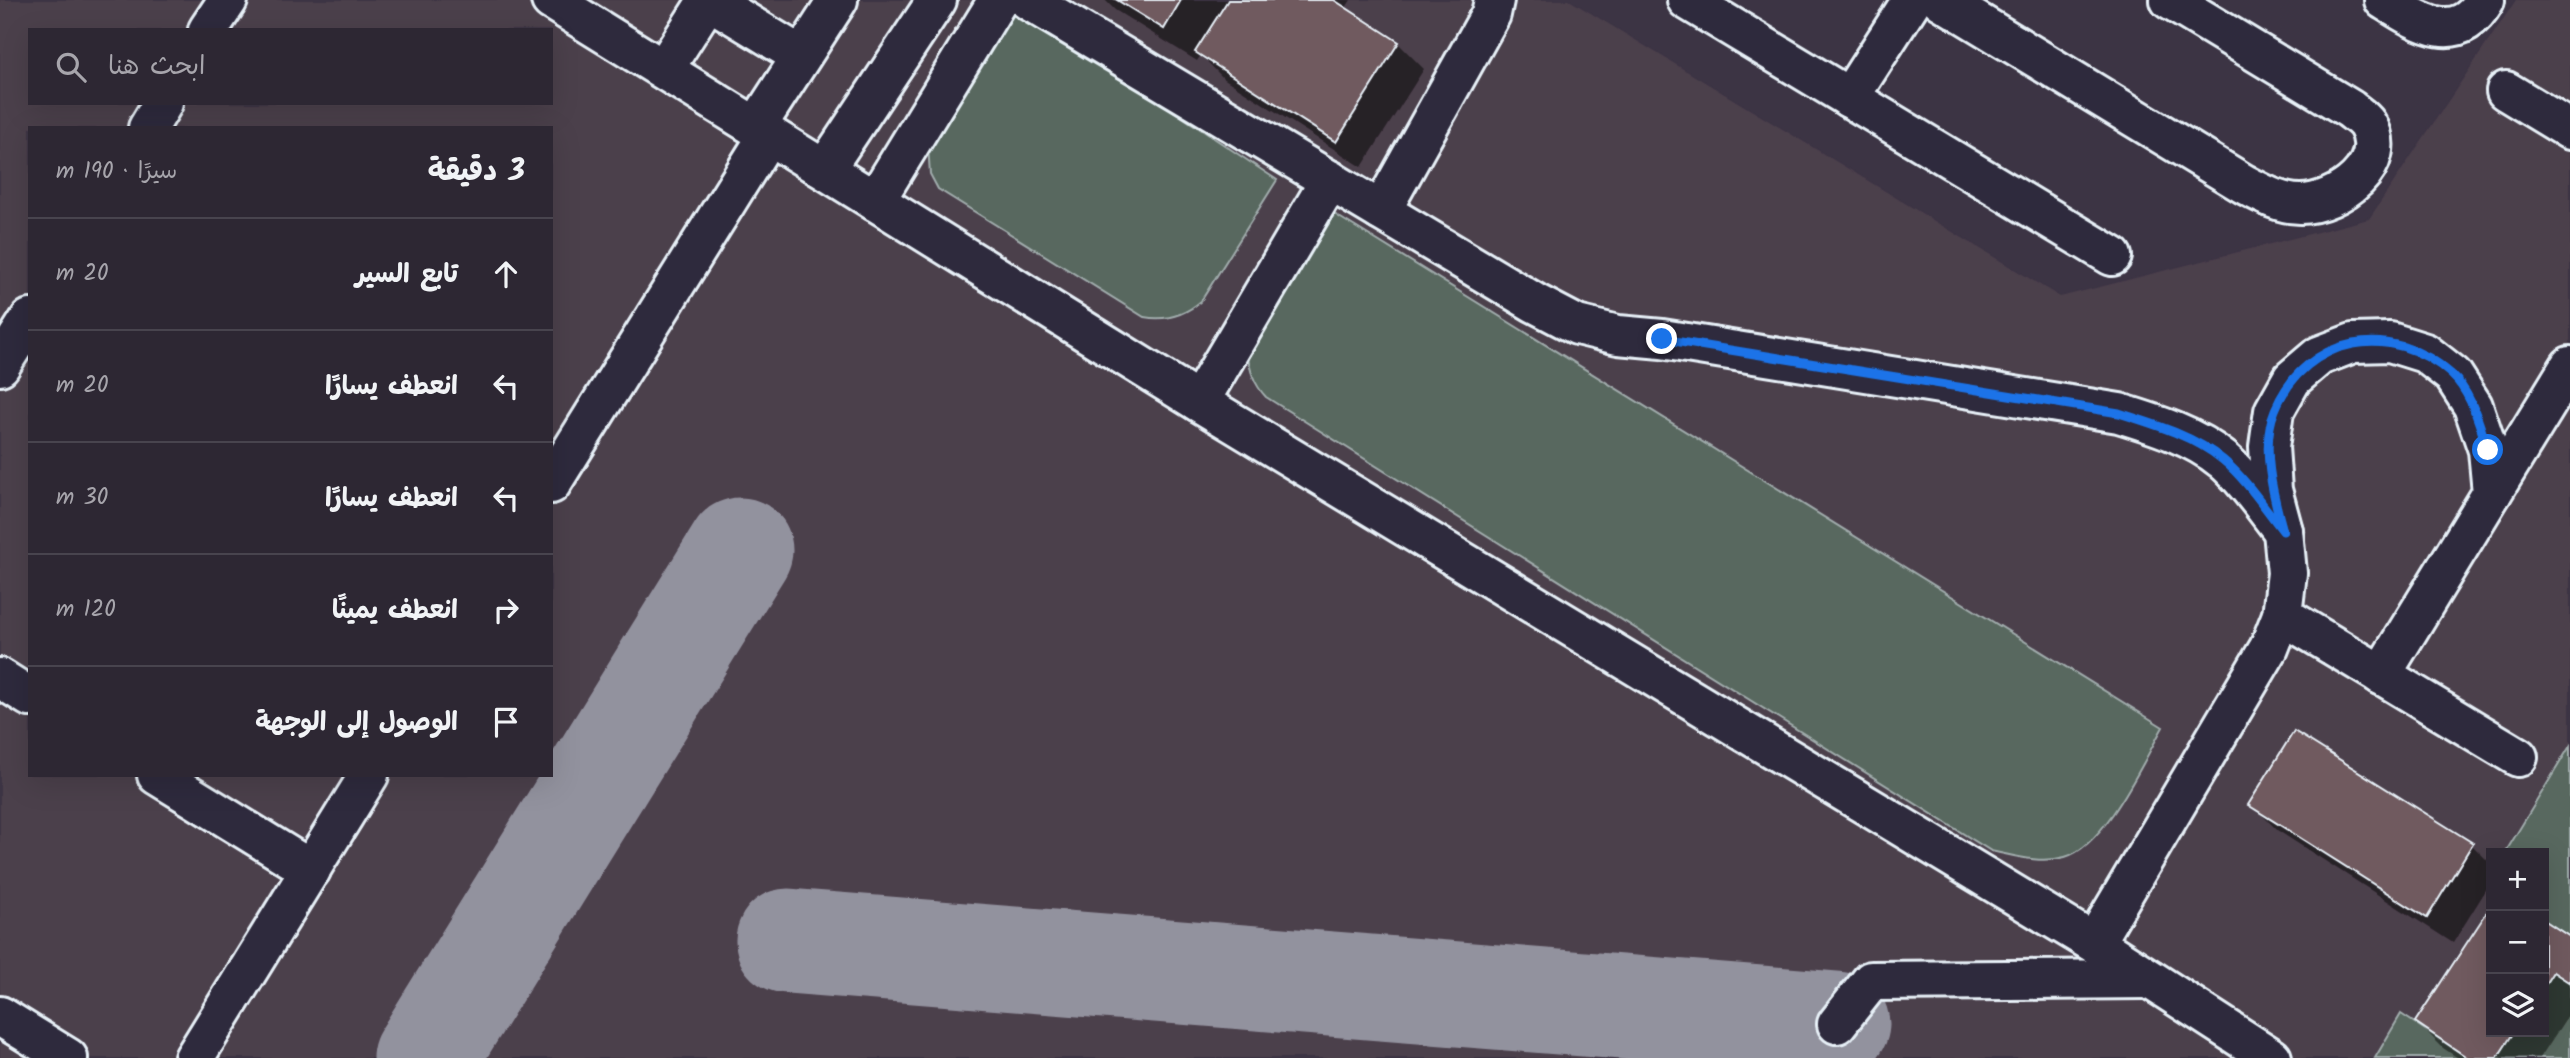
<!DOCTYPE html>
<html lang="ar">
<meta charset="utf-8">
<style>
:root{--surface:#2d2733;--page:#352f3b;--text:#f1f3f6;--muted:#a7a5ac;--line:#48444e}
body{margin:0;font-family:Kalam,"Playpen Sans Arabic",sans-serif;background:var(--page);color:var(--text);direction:rtl}
.controls{position:absolute;right:21px;bottom:21px;display:grid;overflow:hidden;border-radius:0px;box-shadow:0 7px 28px #0002}
.controls button{width:63px;height:63px;display:grid;place-items:center;padding:0;border:0;border-bottom:2px solid var(--line);background:var(--surface);color:var(--text);font:35px sans-serif}
.stop{position:absolute;width:21px;height:21px;margin:-16px;border:5px solid #1a73e8;border-radius:50%;background:#fff}
.stop.end{background:#1a73e8;border-color:#fff;box-shadow:0 2px 7px #0008}
.list{margin:0;padding:0;list-style:none}
h2{display:flex;justify-content:space-between;align-items:center;height:91px;margin:0;padding:0 28px;font-size:30px}
h2 small{font-size:23px;font-weight:400;color:var(--muted)}
.list li{display:grid;grid-template-columns:46px 1fr auto;gap:21px;align-items:center;box-sizing:border-box;height:112px;padding:0 28px;border-top:2px solid var(--line)}
.list b{display:block;font-size:26px;white-space:nowrap}
.list em{font-size:23px;font-style:normal;color:var(--muted)}
.icon{flex:none;width:38px;height:38px;fill:none;stroke:currentColor;stroke-width:2;stroke-linecap:round;stroke-linejoin:round}
.map{position:relative;flex:none;width:2570px;height:1058px;overflow:hidden;direction:ltr}
.search{position:absolute;background:var(--surface);box-shadow:0 7px 28px #0002;left:28px;top:28px;width:525px;height:77px;display:flex;align-items:center;gap:18px;box-sizing:border-box;padding:0 24px;border-radius:0px;color:var(--muted);font-size:26px}
.panel{position:absolute;background:var(--surface);box-shadow:0 7px 28px #0002;left:28px;top:126px;width:525px;height:651px;border-radius:0px;direction:rtl}
.map>svg:first-child{display:block}
</style>
<div class="map">
<svg width="2570" height="1058" viewBox="0 0 2570 1058">
<rect width="100%" height="100%" fill="#3c3444"/>
<filter id="ink" filterUnits="userSpaceOnUse"><feTurbulence type="fractalNoise" baseFrequency=".0143" numOctaves="2"/><feDisplacementMap in="SourceGraphic" scale="14" xChannelSelector="R" yChannelSelector="G"/><feConvolveMatrix kernelMatrix="1 2 1 2 8 2 1 2 1" color-interpolation-filters="sRGB"/></filter>
<g filter="url(#ink)">
<path fill="#4c3f4c" fill-rule="evenodd" d="M0 0H1569L2060 297 2369 219 2516 0H2570V1058H0ZM30 30H551V103H30ZM30 128H551V775H30ZM2491 853H2544V1032H2491Z"/>
<g fill="#59685f" stroke="#a0acac" stroke-width="2">
<path d="M1015 6 1277 180 1201 301C1184 316 1166 321 1144 317L938 189 930 174 928 145Z"/>
<path d="M1323 207 2163 727C2143 762 2105 846 2065 857 2040 864 2015 856 1991 851L1266 397C1253 383 1250 370 1247 352Z"/>
<path d="M2570 746V937L2544 920V853H2505Z"/>
<path d="M2553 972 2570 983V1058H2497L2514 1032H2544V986Z"/>
<path d="M2401 1014 2468 1058H2375Z"/>
</g>
<g fill="#0007">
<path d="M1105 0H1351L1345 9 1398 43 1424 69 1362 167 1223 78 1201 55 1197 61 1115 10Z"/>
<path d="M2295 733 2472 845 2491 864V882L2453 943 2277 830 2251 804Z"/>
<path d="M2491 909V1032H2544V922L2570 939V1012L2540 1058H2458L2443 1048 2417 1022Z"/>
</g>
<g fill="none" stroke-linecap="round" stroke-linejoin="round">
<g stroke="#92929e" stroke-width="105">
<path d="M788 941 1837 1024"/>
<path d="M425 1058 740 550"/>
</g>
</g>
<g fill="#705a5f" stroke="#e8f1f8" stroke-width="2">
<path d="M1117 0H1181L1164 29Z"/>
<path d="M1228 0H1334L1399 42 1336 142 1195 52Z"/>
<path d="M2294 731 2473 843 2427 918 2248 805Z"/>
<path d="M2491 906V1032H2514L2497 1058H2468L2415 1022Z"/>
<path d="M2544 920 2570 937V983L2553 972 2544 986Z"/>
</g>
<g fill="none" stroke-linecap="round" stroke-linejoin="round">
<g stroke="#e8f1f8" stroke-width="44">
<g id="minor">
<path d="M551 0 1199 402 2094 943 2272 1058"/>
<path d="M709 0 801 56"/>
<path d="M1028 0 1535 303 1577 325 1618 335 1662 339 2119 413C2155 424 2194 436 2223 460 2246 480 2264 507 2283 531"/>
<path d="M1687 0 2112 256"/>
<path d="M1941 0 2244 184C2261 193 2280 204 2300 204 2338 204 2392 164 2367 124 2363 118 2356 114 2350 109L2170 0"/>
<path d="M2384 0C2419 22 2457 48 2485 0"/>
<path d="M208 30 228 0"/>
<path d="M664 69 708 0"/>
<path d="M2506 91 2570 130"/>
<path d="M1849 98 1912 0"/>
<path d="M756 127 838 0"/>
<path d="M148 128 163 103"/>
<path d="M825 169 937 0"/>
<path d="M875 201 998 0"/>
<path d="M1381 211 1491 14 1494 0"/>
<path d="M0 366 30 319"/>
<path d="M1199 402 1330 180"/>
<path d="M551 484 769 134"/>
<path d="M2492 493 2570 366"/>
<path d="M2282 615 2518 757"/>
<path d="M0 678 30 697"/>
<path d="M157 775 311 870"/>
<path d="M2094 943 2269 648 2282 615 2287 573 2283 531 2272 490 2269 447 2274 411 2292 379 2319 356 2353 343 2390 342 2425 353 2453 375 2473 406 2488 450 2492 493 2381 675"/>
<path d="M0 1016 68 1058"/>
<path d="M1837 1024 1871 981 2149 979"/>
<path d="M194 1058 369 775"/>
</g>
</g>
<use href="#minor" stroke="#2f2a3d" stroke-width="38"/>
</g>
</g>
<g fill="none" stroke-linecap="round" stroke-linejoin="round" filter="url(#ink)">
<path stroke="#1a73e8" stroke-width="9" d="M1662 339 2119 413C2154 424 2194 436 2223 460 2246 479 2264 507 2283 531 2273 495 2260 445 2275 410 2306 335 2393 321 2451 374 2472 393 2479 424 2488 450"/>
</g>
</svg>
<div class="controls">
<button>+</button>
<button>−</button>
<button><svg class="icon" aria-label="layers" viewBox="0 0 24 24"><path d="M12 4l9 5-9 5-9-5zM3 14l9 5 9-5"/></svg></button>
</div>
<div class="stop" style="left:2488px;top:450px"></div>
<div class="stop end" style="left:1662px;top:339px"></div>
<div class="search"><svg class="icon" aria-label="search" viewBox="0 0 24 24"><circle cx="10" cy="10" r="6"/><path d="M15 15l6 6"/></svg>ابحث هنا</div>
<section class="panel">
<h2>3 دقيقة<small>سيرًا · 190 m</small></h2>
<ul class="list">
<li><svg class="icon" aria-label="ahead" viewBox="0 0 24 24"><path d="M12 20V5M6 11l6-6 6 6"/></svg><div><b>تابع السير</b></div><em>20 m</em></li>
<li><svg class="icon" aria-label="left" viewBox="0 0 24 24"><path d="M17 20v-9H6M10 6l-5 5 5 5"/></svg><div><b>انعطف يسارًا</b></div><em>20 m</em></li>
<li><svg class="icon" aria-label="left" viewBox="0 0 24 24"><path d="M17 20v-9H6M10 6l-5 5 5 5"/></svg><div><b>انعطف يسارًا</b></div><em>30 m</em></li>
<li><svg class="icon" aria-label="right" viewBox="0 0 24 24"><path d="M7 20v-9h11M14 6l5 5-5 5"/></svg><div><b>انعطف يمينًا</b></div><em>120 m</em></li>
<li><svg class="icon" aria-label="arrive" viewBox="0 0 24 24"><path d="M6 21V4h12l-3 4 3 4H6"/></svg><div><b>الوصول إلى الوجهة</b></div></li>
</ul>
</section>
</div>
